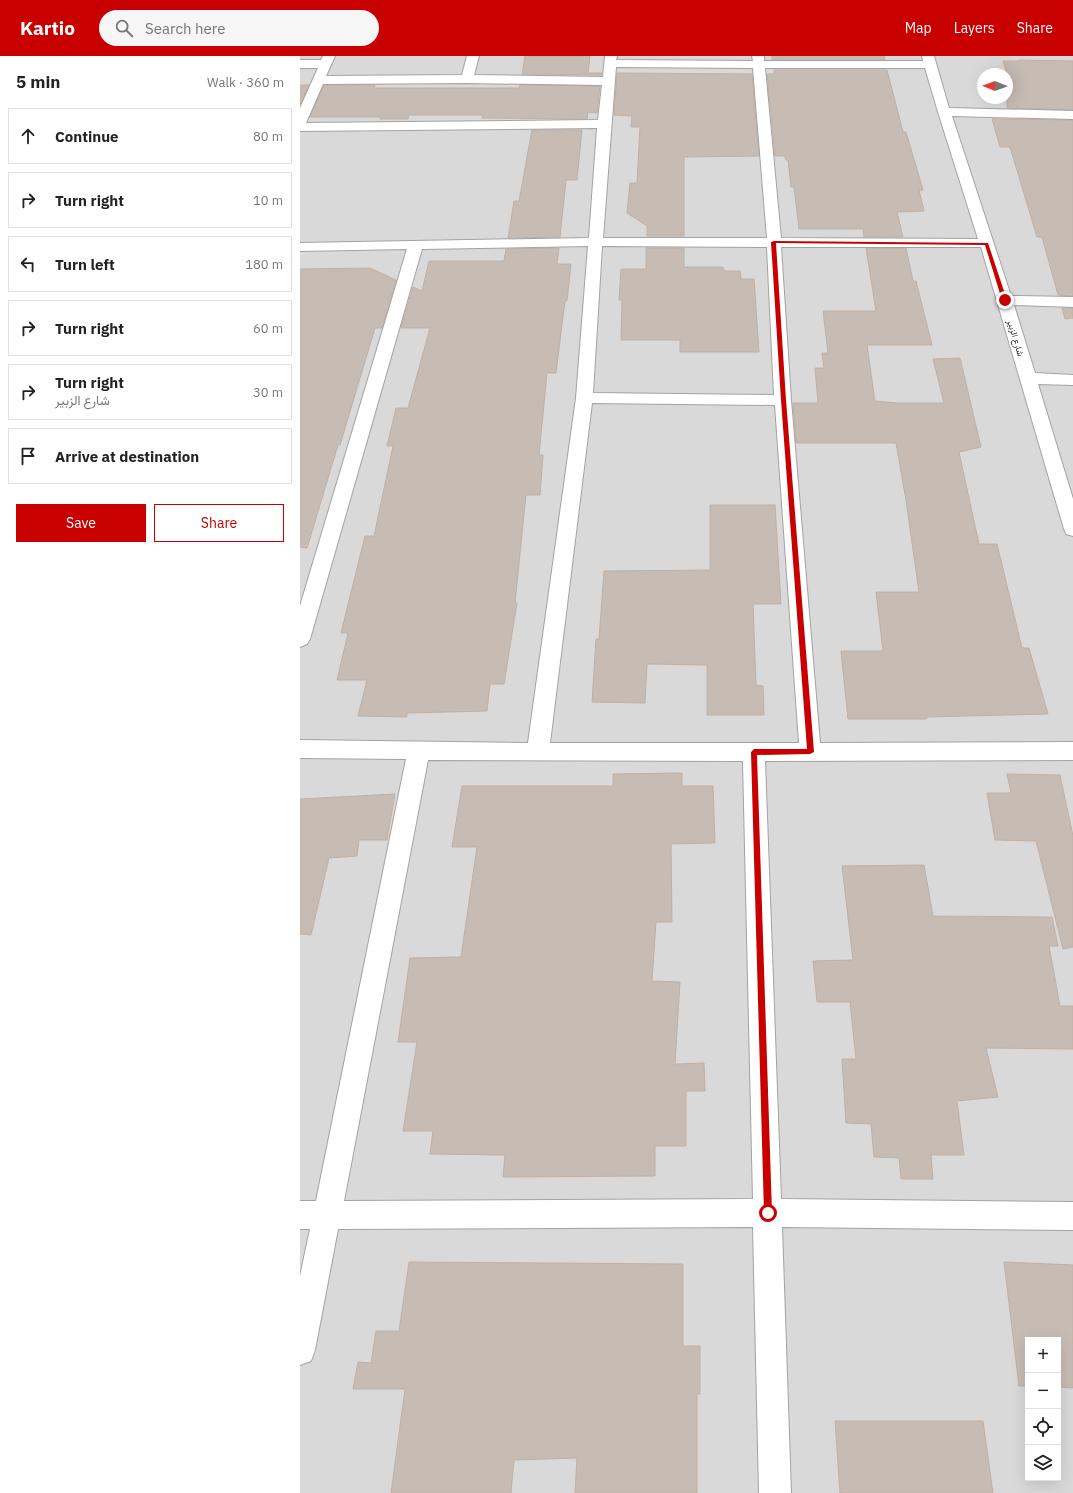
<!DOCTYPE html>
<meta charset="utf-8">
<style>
:root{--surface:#fff;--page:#f6f6f6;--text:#222;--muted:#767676;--line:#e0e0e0;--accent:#c80100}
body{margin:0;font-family:"IBM Plex Sans",Vazirmatn,sans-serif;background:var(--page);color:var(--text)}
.controls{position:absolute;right:12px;bottom:12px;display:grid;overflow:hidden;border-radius:0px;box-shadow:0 4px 16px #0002}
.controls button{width:36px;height:36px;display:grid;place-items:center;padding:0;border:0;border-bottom:1px solid var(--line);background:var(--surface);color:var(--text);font:20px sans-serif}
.compass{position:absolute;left:677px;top:12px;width:36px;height:36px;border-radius:50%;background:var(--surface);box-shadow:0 4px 16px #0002;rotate:271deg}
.stop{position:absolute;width:12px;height:12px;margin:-9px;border:3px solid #c80100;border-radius:50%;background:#fff}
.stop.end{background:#c80100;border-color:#fff;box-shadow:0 1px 4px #0008}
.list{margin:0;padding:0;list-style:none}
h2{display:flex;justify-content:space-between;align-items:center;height:52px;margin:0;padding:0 16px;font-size:17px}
h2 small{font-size:13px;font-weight:400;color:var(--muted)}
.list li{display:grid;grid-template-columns:26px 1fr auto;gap:12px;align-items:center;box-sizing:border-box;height:56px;margin:0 8px 8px;padding:0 8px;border:1px solid var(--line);border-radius:0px}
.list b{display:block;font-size:15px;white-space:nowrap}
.list p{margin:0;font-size:13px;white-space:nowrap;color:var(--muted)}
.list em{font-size:13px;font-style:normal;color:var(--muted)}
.actions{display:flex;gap:8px;padding:12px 16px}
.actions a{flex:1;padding:9px 0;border:1px solid var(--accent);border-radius:0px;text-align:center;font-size:14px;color:var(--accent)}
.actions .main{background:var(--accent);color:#fff}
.icon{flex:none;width:22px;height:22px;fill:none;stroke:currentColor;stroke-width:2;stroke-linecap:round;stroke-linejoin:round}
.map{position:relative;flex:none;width:773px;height:1437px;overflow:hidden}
header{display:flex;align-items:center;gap:24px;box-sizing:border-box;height:56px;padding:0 20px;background:var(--accent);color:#fff}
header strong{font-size:19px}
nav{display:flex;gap:22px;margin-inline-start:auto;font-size:14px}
.search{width:280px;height:36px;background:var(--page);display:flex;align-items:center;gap:10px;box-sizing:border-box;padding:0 14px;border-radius:22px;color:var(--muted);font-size:15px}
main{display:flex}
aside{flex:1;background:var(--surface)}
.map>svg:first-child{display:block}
</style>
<header>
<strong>Kartio</strong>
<div class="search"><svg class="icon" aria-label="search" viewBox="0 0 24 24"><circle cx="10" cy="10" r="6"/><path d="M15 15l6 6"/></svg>Search here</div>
<nav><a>Map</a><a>Layers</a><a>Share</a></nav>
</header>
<main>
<aside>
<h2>5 min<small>Walk · 360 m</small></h2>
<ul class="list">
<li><svg class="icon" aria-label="ahead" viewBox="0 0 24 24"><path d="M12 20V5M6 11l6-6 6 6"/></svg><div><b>Continue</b></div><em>80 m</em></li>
<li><svg class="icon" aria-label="right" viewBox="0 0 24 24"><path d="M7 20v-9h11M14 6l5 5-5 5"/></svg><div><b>Turn right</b></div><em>10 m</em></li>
<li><svg class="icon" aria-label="left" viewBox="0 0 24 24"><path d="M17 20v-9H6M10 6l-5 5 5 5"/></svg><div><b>Turn left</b></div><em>180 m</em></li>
<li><svg class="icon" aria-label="right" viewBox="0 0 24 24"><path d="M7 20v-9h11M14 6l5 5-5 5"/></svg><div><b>Turn right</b></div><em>60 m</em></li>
<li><svg class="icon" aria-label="right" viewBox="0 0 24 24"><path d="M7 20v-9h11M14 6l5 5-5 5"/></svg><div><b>Turn right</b><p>شارع الزبير</p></div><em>30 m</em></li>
<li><svg class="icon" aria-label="arrive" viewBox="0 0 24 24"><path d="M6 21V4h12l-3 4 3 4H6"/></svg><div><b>Arrive at destination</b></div></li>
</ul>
<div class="actions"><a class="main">Save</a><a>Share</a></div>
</aside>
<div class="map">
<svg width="773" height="1437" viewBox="0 0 773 1437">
<rect width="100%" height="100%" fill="#eeeae1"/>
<path fill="#dad9d9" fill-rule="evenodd" d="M0 0H773V1437H0ZM683 18H707V42H683ZM728 1284H758V1422H728Z"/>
<g fill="#c6bcb4" stroke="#c1b0a3">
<path d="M225 0H290L288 17H302V19L222 18Z"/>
<path d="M472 0H584L585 4H472Z"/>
<path d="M719 4 773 5V54L707 52V18L703 5H719Z"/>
<path d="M474 14H587L603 76H606L623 134H619L624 155 597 156 603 181H564L563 173H499L494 131H491L488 104H486L485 100H475L467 18H474Z"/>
<path d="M317 17 452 18 459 100 384 101V180H347V170L327 157 330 127H337L340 71H331L332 60 314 59Z"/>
<path d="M0 29H9L0 48Z"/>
<path d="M24 29H75L74 32H219L220 29 300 30 297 57 288 56 287 63 182 62 183 59H109L108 63H80V61H10Z"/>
<path d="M692 63 773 64V240L758 239 742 181H737L710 91H700Z"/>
<path d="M232 74H282L277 124H266L260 181 208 182 214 145H219Z"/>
<path d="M259 192 257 208H271L267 245H265L256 317H247L239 399H243L240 439H226L215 547H217L204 628H190L187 655 107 657V661L58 660 67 624H37L48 577H41L65 480H74L93 390H87L96 352H108L130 272H101L113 231 122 235 129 205H204L206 193Z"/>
<path d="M346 192H384V211H423L424 215H440L441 223H454L459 296H380V284H321L322 244H319L321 213H346Z"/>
<path d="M566 192H606L613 225H616L632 289H567L575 345 598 347H644L633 303 660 302 681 391 659 396 679 488H697L722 592H729L748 658 626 661V663H548L541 595H583L576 536H619L606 444 596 387H496L493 347H518L515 312H524L522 297H528L523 255H576Z"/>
<path d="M70 212 96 224 82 272H75L40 389H38L7 492 0 491V213Z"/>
<path d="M762 252H773V262L765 263Z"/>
<path d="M410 449H475L481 548H453L456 629 463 630 464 659H407V609L347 608 345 647 292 646 296 583H299L304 515 410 514Z"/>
<path d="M382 717V730H413L415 787 371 788 372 866H356L352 925 380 926 375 1008 404 1007 405 1035H386V1090H355V1120L203 1121 205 1099 130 1098 133 1075H103L117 986H98L110 902 161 901 177 791H152L162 730H313V718Z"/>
<path d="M707 718 760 719 773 780V891L763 893 736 785 695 784 687 737H711Z"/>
<path d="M95 738 87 784H59L57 800 29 802 11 879 0 878V743Z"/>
<path d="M624 809 633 860 752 861 758 890H749L760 950H773V993L686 992 698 1041 657 1045 664 1099H631L633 1123H601L599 1102 574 1101 571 1068 546 1067 542 1003H556L550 946H517L513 905 553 904 542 810Z"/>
<path d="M109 1206 383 1208V1290H400V1338H397V1437H275L277 1402 214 1404 211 1437H91L105 1333H53L58 1306 71 1307 76 1275H99Z"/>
<path d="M704 1206 773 1209V1332L758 1331V1284H728V1330H719Z"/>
<path d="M535 1365H683L693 1437H540Z"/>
</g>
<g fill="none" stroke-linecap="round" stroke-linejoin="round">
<g stroke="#a3a3a3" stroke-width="2">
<path id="minor" d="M23 0H35L26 20 162 19 167 0H179L174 19 303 21 305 0H317L316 4 453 5 452 0H464V5H623L622 0H634L649 52 773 55V63L652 60 711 240 773 241V251L714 249 735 317 773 319V329L738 328 773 443V480L766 478 764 473 681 191H481L491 344 520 687 773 686V704L465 705 481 1143 773 1146V1174L482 1171 491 1437H459L453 1171 38 1173 15 1294 11 1305 0 1309V1220L10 1173H0V1145H16L106 703 0 702V684L228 687 276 342 288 190 122 193 10 583 7 588 0 591V550L107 193 0 195V187L289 182 297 72 0 75V52L18 12H0V4H21ZM316 11 453 12 467 182H303ZM465 12H625L638 56 678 183 481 182ZM167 27 302 29 298 64 6 67 23 28ZM302 190 467 191 474 339 293 337ZM292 347 475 349 499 687H250ZM128 704 443 705 453 1143 44 1145Z"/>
</g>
<use href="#minor" fill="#fff" fill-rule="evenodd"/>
</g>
<path fill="#c80100" d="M474 185 688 187 707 244 705 245 702 244 685 189 476 187 486 344 514 696 510 698 457 699 472 1157 471 1160 468 1162 465 1160 464 1157 451 696 454 693H507L481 344 471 186Z"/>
<g text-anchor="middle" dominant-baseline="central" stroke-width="3" stroke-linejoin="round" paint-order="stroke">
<g font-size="9" fill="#1c1c1c" stroke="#fff">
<text transform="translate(716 282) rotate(73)">شارع الزبير</text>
</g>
</g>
</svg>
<div class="controls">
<button>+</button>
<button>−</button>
<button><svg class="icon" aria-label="locate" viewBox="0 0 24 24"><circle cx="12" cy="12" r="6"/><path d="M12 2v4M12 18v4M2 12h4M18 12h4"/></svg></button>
<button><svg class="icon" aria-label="layers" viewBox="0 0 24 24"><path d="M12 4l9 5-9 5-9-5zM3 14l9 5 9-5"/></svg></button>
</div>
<svg class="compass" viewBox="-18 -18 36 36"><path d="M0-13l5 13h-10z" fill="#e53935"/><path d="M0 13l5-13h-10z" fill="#767676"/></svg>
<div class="stop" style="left:468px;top:1157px"></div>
<div class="stop end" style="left:705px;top:244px"></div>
</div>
</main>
